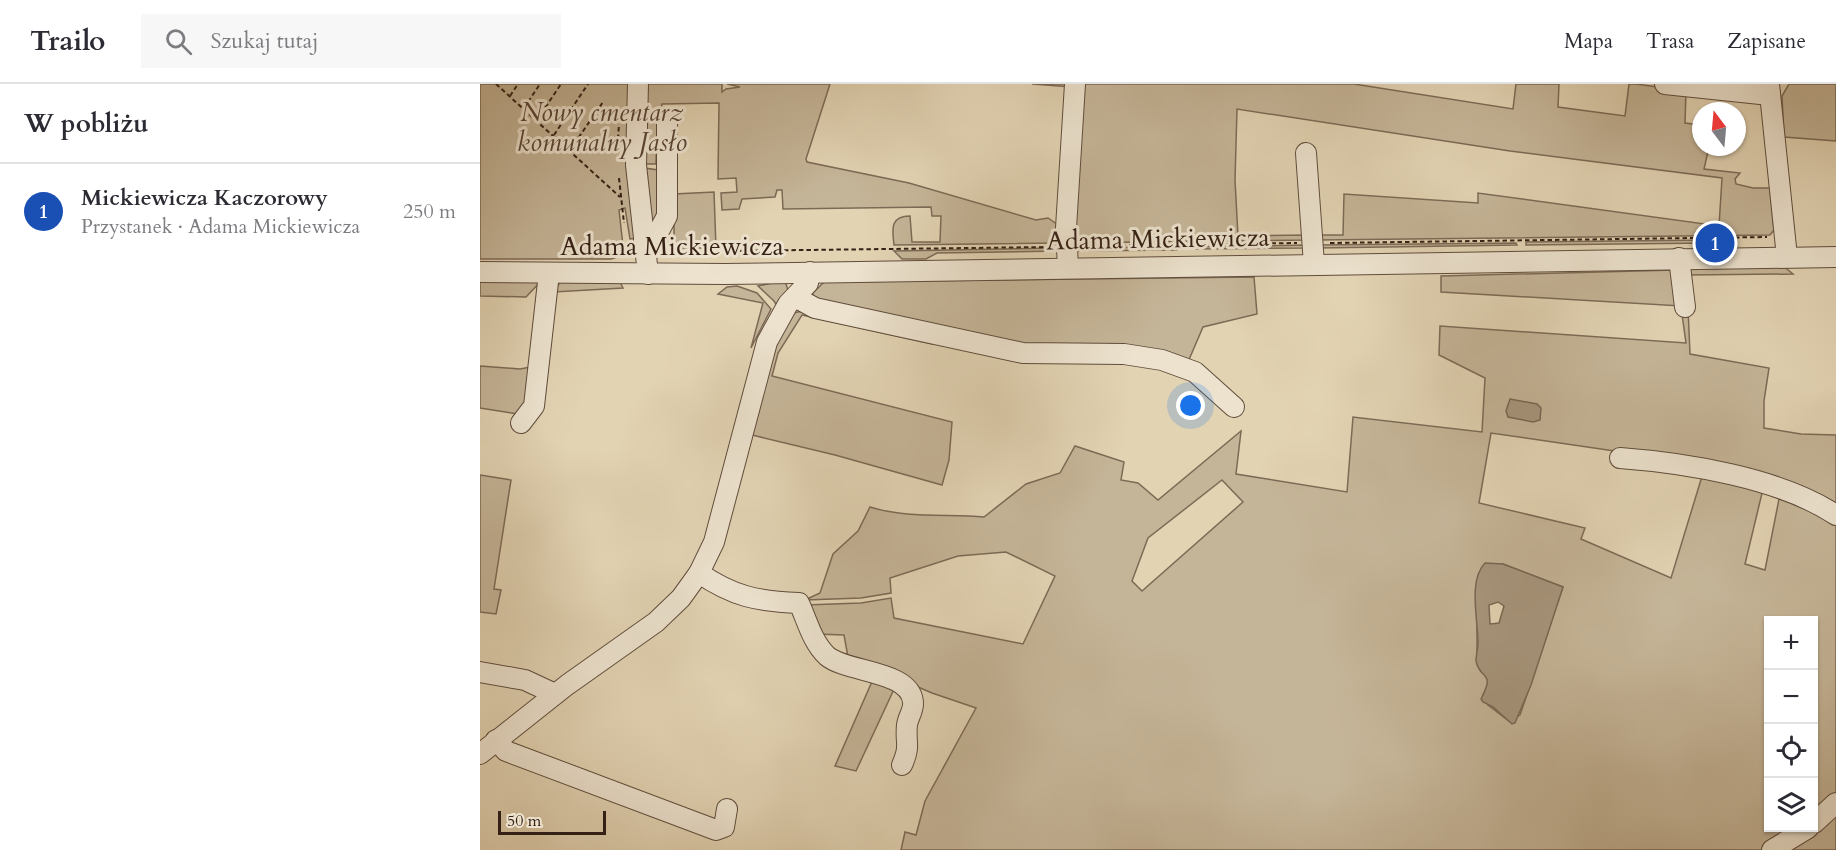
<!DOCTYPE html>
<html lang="pl">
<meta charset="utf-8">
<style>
:root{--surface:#fff;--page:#f7f7f7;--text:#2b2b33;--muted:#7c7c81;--line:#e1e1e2;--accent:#0b8043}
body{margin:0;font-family:Cardo,serif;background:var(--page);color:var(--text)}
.controls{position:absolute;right:18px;bottom:18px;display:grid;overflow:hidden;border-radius:0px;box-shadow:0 2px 4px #0004}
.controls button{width:54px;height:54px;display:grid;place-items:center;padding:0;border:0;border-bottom:2px solid var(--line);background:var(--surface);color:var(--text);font:30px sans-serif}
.compass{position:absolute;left:1212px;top:18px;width:54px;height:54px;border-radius:50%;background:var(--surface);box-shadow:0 2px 4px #0004;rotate:344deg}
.scale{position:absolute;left:18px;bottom:15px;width:108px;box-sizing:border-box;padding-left:6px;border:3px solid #352015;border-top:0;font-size:16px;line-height:21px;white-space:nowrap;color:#352015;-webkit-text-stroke:4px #ece2ce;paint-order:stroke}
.you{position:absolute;left:711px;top:322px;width:21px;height:21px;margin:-15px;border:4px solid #fff;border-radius:50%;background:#1a73e8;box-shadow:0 0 0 9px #1a73e833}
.badge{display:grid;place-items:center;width:39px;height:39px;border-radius:50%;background:var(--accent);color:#fff;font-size:20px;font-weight:700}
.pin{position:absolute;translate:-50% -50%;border:3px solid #fff;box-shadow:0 2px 6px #0006}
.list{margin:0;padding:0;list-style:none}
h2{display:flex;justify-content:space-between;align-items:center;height:78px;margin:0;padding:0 24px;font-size:26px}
h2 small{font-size:20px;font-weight:400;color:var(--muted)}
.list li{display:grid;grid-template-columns:39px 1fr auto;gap:18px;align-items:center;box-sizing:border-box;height:96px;padding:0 24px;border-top:2px solid var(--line)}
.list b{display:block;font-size:22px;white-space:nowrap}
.list p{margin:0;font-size:20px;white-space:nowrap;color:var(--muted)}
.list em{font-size:20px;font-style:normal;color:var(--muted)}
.icon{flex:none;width:33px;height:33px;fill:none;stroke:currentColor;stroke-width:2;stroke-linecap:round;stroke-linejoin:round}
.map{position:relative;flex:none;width:1356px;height:766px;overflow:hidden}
header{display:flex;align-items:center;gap:36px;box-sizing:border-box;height:84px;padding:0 30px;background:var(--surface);border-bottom:2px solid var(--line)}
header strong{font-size:28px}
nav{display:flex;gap:33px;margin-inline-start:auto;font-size:21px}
.search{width:420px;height:54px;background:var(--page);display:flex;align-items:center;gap:15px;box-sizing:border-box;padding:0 21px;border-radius:0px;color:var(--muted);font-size:22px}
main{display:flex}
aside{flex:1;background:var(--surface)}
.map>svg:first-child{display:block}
</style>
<header>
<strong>Trailo</strong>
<div class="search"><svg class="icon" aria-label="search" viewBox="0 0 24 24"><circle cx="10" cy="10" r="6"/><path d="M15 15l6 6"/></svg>Szukaj tutaj</div>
<nav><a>Mapa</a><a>Trasa</a><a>Zapisane</a></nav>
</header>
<main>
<aside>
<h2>W pobliżu<small></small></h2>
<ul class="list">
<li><span class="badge" style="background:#1a4fb4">1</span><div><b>Mickiewicza Kaczorowy</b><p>Przystanek · Adama Mickiewicza</p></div><em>250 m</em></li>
</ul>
</aside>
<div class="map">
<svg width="1356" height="766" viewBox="0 0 1356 766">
<rect width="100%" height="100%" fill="#e2d3b3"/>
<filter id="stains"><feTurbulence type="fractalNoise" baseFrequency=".00333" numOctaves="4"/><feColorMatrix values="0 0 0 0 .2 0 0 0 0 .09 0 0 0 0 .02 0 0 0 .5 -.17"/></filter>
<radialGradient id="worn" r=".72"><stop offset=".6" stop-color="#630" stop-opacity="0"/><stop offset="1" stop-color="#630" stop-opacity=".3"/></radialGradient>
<g fill="#c5b598" stroke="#7d6a56" stroke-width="1.5" fill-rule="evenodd">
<path d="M0 0H242V8L246 5 260 3 247 0H350L326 75 327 78 429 99 556 136 568 134 581 143 592 3 552 0H874L1033 25 1036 0H1079L1078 23 1145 32 1149 0H1156L1206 7 1205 39 1221 41V63H1229L1224 85 1260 89 1255 95 1256 100 1273 104H1290L1294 146 1290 151 836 156V151H863L864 110 998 119V109L1239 142 1242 94 1030 67 757 25 755 96 758 152 827 151V156L414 161C412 145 410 132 430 132L432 158H460L461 132H452L451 123 303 125 302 106H297L295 113 262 115 259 125 242 126 241 109 257 108 256 94 238 95 239 19 182 20 177 42 176 80H165V84L178 86 181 133 157 154 150 155 145 124 139 126 144 171 131 175H0Z"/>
<path d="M1309 0H1356V57L1304 53 1302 12Z"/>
<path d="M234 108 236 164H197L194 160V110Z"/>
<path d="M1230 156V159L1046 161V158Z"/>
<path d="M1036 159 1037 161 838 164V161Z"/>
<path d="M827 161V164L709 165V163Z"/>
<path d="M697 163V166L593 167V164Z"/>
<path d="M579 164V167L457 169 446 175H422L414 167Z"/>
<path d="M1302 181 1313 190 1207 191 1208 182Z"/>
<path d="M1196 186 1201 222 961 208V192Z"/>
<path d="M774 193 777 230 723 243 708 278 538 263 333 215V209L344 198Z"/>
<path d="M0 196H62L46 213 0 212Z"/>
<path d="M301 197H305L308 206 299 225 294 217 278 202Z"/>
<path d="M80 198H140L143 204 74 208Z"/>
<path d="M257 202 277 209 291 225 271 264 283 219 238 210 247 203Z"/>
<path d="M1201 223H1208L1210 270 1289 284 1284 317V344L1321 350 1356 351V425L1155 370 1011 349 999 419 1105 444 1101 455 1191 494 1223 389 1283 405 1265 480 1285 486 1300 410 1356 433V713L1334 735V536H1288V744H1323L1285 766H421L425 748 436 751 445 717 496 624 452 609 368 573 364 551 336 550 325 521 381 519 411 514 414 534 543 560 575 492 526 468 478 472 410 494 411 509 381 514 325 516 340 509 353 470 378 447 390 423C424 434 467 430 504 433L546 400 580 389 595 362 644 378 641 396 658 399 678 416 761 347 756 390 867 408 873 333 1002 348 1005 294 959 271 960 242 1206 259ZM742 396 763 418 662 507 652 497 668 454ZM1023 480 1083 503 1040 631 1029 637 1008 621 1003 611 1008 603V596L997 578V542Z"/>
<path d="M326 226 456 259 452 260 322 231 298 269 292 292 472 338 469 376 462 401 355 371 272 351 295 260 314 229Z"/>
<path d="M0 282 40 285 56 282 50 325 38 330 0 324Z"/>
<path d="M0 391 31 396 14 505 21 506 16 530 0 528Z"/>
<path d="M394 593 416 601 376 687 355 682Z"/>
<path d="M1356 724V766H1300Z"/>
</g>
<g fill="#a7967d" stroke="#796753" stroke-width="1.5" fill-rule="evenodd">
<path d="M1030 315 1057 320 1061 324 1060 336 1053 338 1028 333 1026 327Z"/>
<path d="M1005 479 1023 480 1083 503 1051 601 1035 639 1032 640 1013 623 1003 618 1001 615C1016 586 1000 597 996 577 996 571 998 564 998 558 998 536 988 496 1005 479ZM1018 518 1024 522 1019 539 1010 540 1009 521Z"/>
</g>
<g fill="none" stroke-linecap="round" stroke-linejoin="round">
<g stroke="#604d3c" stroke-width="22">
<g id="minor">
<path d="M158 0 156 81 168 190"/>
<path d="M1185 0 1290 11"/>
<path d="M1289 0 1307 173"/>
<path d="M826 69 834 180"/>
<path d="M164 156 180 145 187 132V38"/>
<path d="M1199 174 1205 223"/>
<path d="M588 184 586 144 595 0"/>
<path d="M0 188 244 190 1356 173"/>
<path d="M315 213 335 224 543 269 644 270 682 276 715 288 754 323"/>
<path d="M41 339 54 322 69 189"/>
<path d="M1140 374C1207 379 1300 394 1356 431"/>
<path d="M219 489C254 513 277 517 319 519 327 536 332 558 347 572 367 589 430 586 433 618 434 626 428 633 427 641 425 659 431 661 422 681"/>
<path d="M0 588 45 596 75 610"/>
<path d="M16 656 26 667 236 746 244 743 247 725"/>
<path d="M0 670 87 601 176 538 201 514 219 489 234 458 287 258 308 220 328 199 330 188"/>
<path d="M1334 739 1356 719"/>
<path d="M1292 766 1328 744"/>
</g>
</g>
<g stroke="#352015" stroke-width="2" stroke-dasharray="4.5 3" stroke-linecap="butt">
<path d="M16 0 140 113"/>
<path d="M30 12 38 0"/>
<path d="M44 24 60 0"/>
<path d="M57 36 81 0"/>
<path d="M74 51 108 0"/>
<path d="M138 55 139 40"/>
<path d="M90 66 123 18"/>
<path d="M139 94 144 139"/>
<path d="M192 157V170"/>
<path d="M850 159 1287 153"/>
<path d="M604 162 817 159"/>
<path d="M184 170 244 167 571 163"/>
</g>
<use href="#minor" stroke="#ece2ce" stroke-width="20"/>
</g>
<g text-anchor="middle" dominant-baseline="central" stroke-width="6" stroke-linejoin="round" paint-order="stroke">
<g font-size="26" font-style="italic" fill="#594536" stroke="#ece2ce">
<text x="122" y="28">Nowy cmentarz<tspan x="122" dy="30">komunalny Jasło</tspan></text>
</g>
<g font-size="26" fill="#352015" stroke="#ece2ce">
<text transform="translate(678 155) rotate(-1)">Adama Mickiewicza</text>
<text x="192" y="162">Adama Mickiewicza</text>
</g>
</g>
<rect width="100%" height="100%" filter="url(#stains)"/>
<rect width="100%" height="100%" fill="url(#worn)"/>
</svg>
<div class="controls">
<button>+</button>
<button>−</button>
<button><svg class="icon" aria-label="locate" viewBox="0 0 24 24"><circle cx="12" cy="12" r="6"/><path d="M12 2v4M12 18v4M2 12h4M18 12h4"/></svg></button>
<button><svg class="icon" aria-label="layers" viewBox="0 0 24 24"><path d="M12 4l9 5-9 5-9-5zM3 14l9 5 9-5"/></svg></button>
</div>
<svg class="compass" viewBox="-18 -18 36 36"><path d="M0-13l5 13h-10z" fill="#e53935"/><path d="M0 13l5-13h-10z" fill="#7c7c81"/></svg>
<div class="scale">50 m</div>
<div class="you"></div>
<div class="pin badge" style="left:1235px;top:159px;background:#1a4fb4">1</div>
</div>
</main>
